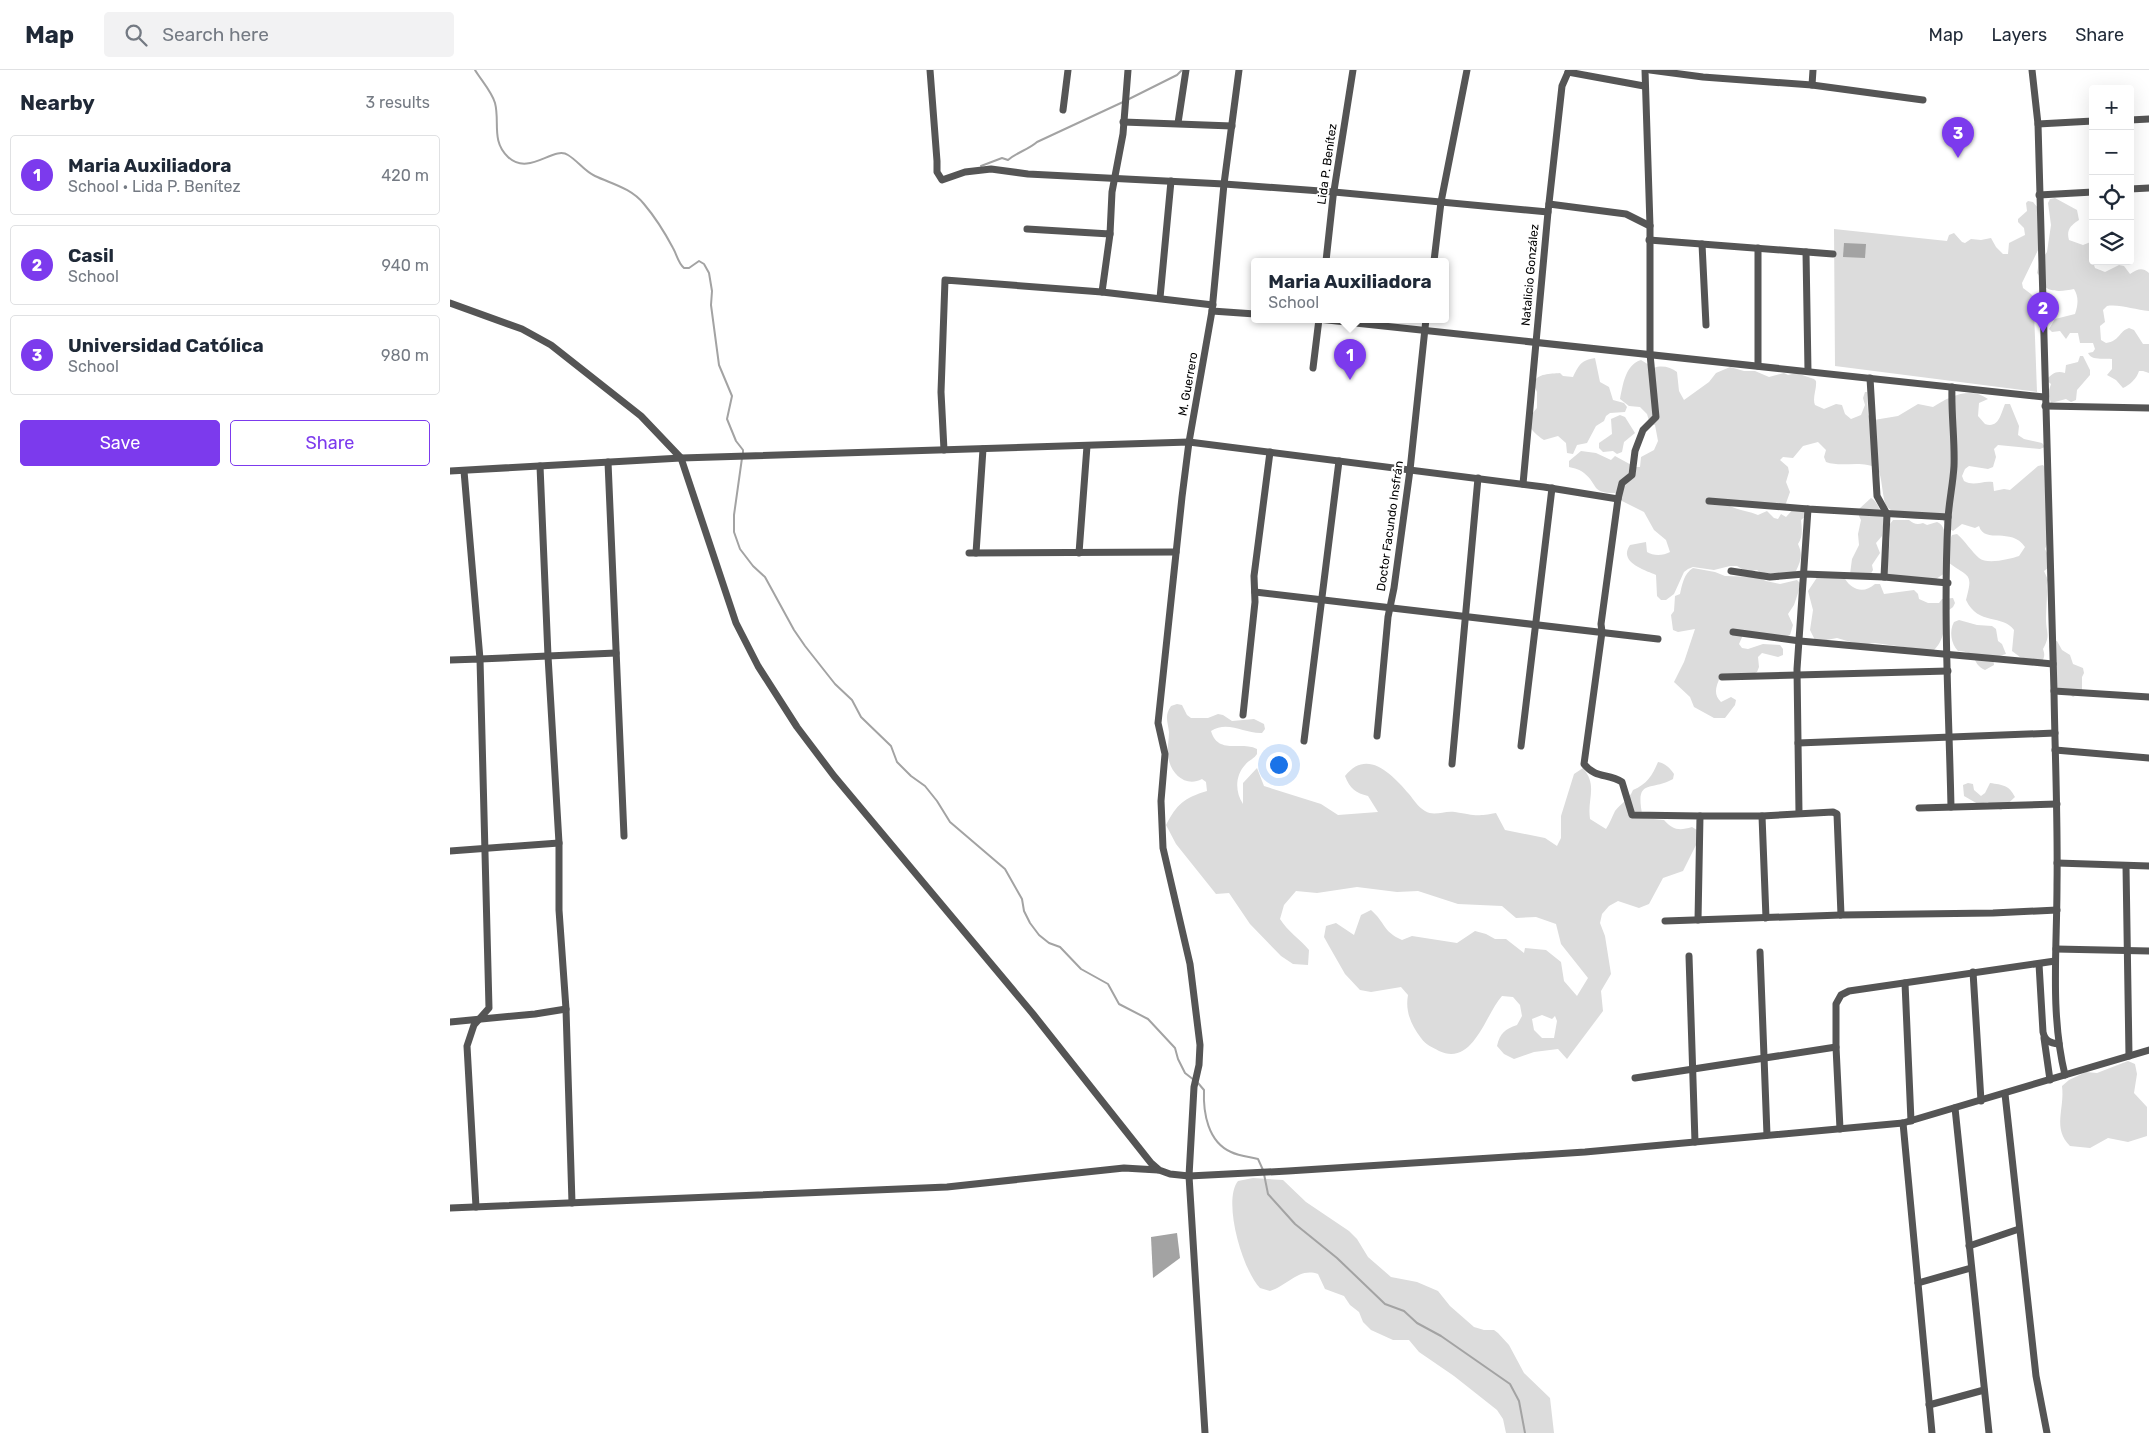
<!DOCTYPE html>
<meta charset="utf-8">
<style>
:root{--surface:#fff;--page:#f2f2f3;--text:#1f2937;--muted:#747a83;--line:#e0e1e3;--accent:#7c3aed}
body{margin:0;font-family:Rubik,sans-serif;background:var(--page);color:var(--text)}
.controls{position:absolute;right:15px;top:15px;display:grid;overflow:hidden;border-radius:5px;box-shadow:0 5px 20px #0002}
.controls button{width:45px;height:45px;display:grid;place-items:center;padding:0;border:0;border-bottom:1px solid var(--line);background:var(--surface);color:var(--text);font:25px sans-serif}
.you{position:absolute;left:828px;top:694px;width:18px;height:18px;margin:-12px;border:4px solid #fff;border-radius:50%;background:#1a73e8;box-shadow:0 0 0 8px #1a73e833}
.badge{display:grid;place-items:center;width:32px;height:32px;border-radius:50%;background:var(--accent);color:#fff;font-size:16px;font-weight:700}
.pin{position:absolute;translate:-50% -41px;filter:drop-shadow(0 1px 2px #0008)}
.pin::after{content:'';position:absolute;top:26px;width:18px;height:15px;background:inherit;clip-path:polygon(0 0,100% 0,50% 100%)}
.popup{position:absolute;left:801px;top:188px;width:198px;height:65px;box-sizing:border-box;display:grid;place-content:center;border-radius:5px;background:var(--surface);filter:drop-shadow(0 1px 4px #0005);font-size:16px;white-space:nowrap;color:var(--muted)}
.popup b{font-size:19px;color:var(--text)}
.popup::after{content:'';position:absolute;left:50%;top:100%;margin-left:-10px;border:10px solid transparent;border-top-color:var(--surface)}
.list{margin:0;padding:0;list-style:none}
h2{display:flex;justify-content:space-between;align-items:center;height:65px;margin:0;padding:0 20px;font-size:21px}
h2 small{font-size:16px;font-weight:400;color:var(--muted)}
.list li{display:grid;grid-template-columns:32px 1fr auto;gap:15px;align-items:center;box-sizing:border-box;height:80px;margin:0 10px 10px;padding:0 10px;border:1px solid var(--line);border-radius:5px}
.list b{display:block;font-size:19px;white-space:nowrap}
.list p{margin:0;font-size:16px;white-space:nowrap;color:var(--muted)}
.list em{font-size:16px;font-style:normal;color:var(--muted)}
.actions{display:flex;gap:10px;padding:15px 20px}
.actions a{flex:1;padding:11px 0;border:1px solid var(--accent);border-radius:5px;text-align:center;font-size:18px;color:var(--accent)}
.actions .main{background:var(--accent);color:#fff}
.icon{flex:none;width:28px;height:28px;fill:none;stroke:currentColor;stroke-width:2;stroke-linecap:round;stroke-linejoin:round}
.map{position:relative;flex:none;width:1699px;height:1363px;overflow:hidden}
header{display:flex;align-items:center;gap:30px;box-sizing:border-box;height:70px;padding:0 25px;background:var(--surface);border-bottom:1px solid var(--line)}
header strong{font-size:24px}
nav{display:flex;gap:28px;margin-inline-start:auto;font-size:18px}
.search{width:350px;height:45px;background:var(--page);display:flex;align-items:center;gap:12px;box-sizing:border-box;padding:0 18px;border-radius:5px;color:var(--muted);font-size:19px}
main{display:flex}
aside{flex:1;background:var(--surface)}
.map>svg:first-child{display:block}
</style>
<header>
<strong>Map</strong>
<div class="search"><svg class="icon" aria-label="search" viewBox="0 0 24 24"><circle cx="10" cy="10" r="6"/><path d="M15 15l6 6"/></svg>Search here</div>
<nav><a>Map</a><a>Layers</a><a>Share</a></nav>
</header>
<main>
<aside>
<h2>Nearby<small>3 results</small></h2>
<ul class="list">
<li><span class="badge">1</span><div><b>Maria Auxiliadora</b><p>School · Lida P. Benítez</p></div><em>420 m</em></li>
<li><span class="badge">2</span><div><b>Casil</b><p>School</p></div><em>940 m</em></li>
<li><span class="badge">3</span><div><b>Universidad Católica</b><p>School</p></div><em>980 m</em></li>
</ul>
<div class="actions"><a class="main">Save</a><a>Share</a></div>
</aside>
<div class="map">
<svg width="1699" height="1363" viewBox="0 0 1699 1363">
<rect width="100%" height="100%" fill="#fff"/>
<g fill="#dcdcdc" fill-rule="evenodd">
<path d="M1605 128 1627 140 1629 150C1621 155 1616 160 1619 170L1633 175 1643 171 1642 189 1645 198 1655 202 1669 195 1674 196 1680 204C1688 199 1692 197 1699 203V241C1685 240 1670 234 1657 236L1653 240 1655 252 1650 256 1651 270 1656 273C1670 271 1669 261 1679 258L1684 260 1693 274H1699V303L1693 301H1689C1687 308 1680 315 1673 318L1666 310 1657 305 1662 299V289C1653 288 1642 291 1638 283L1643 282 1645 279 1643 273H1630L1628 263H1620L1616 269 1610 261 1602 262 1599 259 1605 249 1625 244C1628 235 1629 227 1624 219 1614 221 1601 223 1594 216V211L1587 203 1589 193 1597 182 1601 155 1598 133 1600 129Z"/>
<path d="M1578 131 1583 132 1588 138 1589 178 1572 213 1573 218 1581 224 1587 232 1584 241 1587 322 1385 296 1384 159 1497 171 1499 165 1504 163 1512 172 1515 173 1521 169 1531 170 1541 168 1546 177 1553 184H1558L1559 173 1575 165 1574 158 1568 152V149L1577 141 1576 133Z"/>
<path d="M1630 286H1633L1640 300V305L1627 320 1626 330 1621 332 1616 329 1601 333 1598 323 1601 314 1596 310C1602 304 1606 300 1615 303L1616 295 1628 292Z"/>
<path d="M1145 288 1150 312 1159 317 1163 330 1174 333 1177 337 1175 342 1160 343 1156 346 1154 351 1146 356 1137 373 1127 375 1123 384 1117 383 1116 373 1108 366 1094 370C1079 360 1074 352 1087 338V322L1083 313C1088 303 1100 304 1110 303L1113 306 1123 307C1129 295 1131 290 1145 288Z"/>
<path d="M1191 290 1204 298C1211 295 1221 297 1227 302L1229 321 1234 330 1259 312 1266 303 1280 297 1294 301H1305L1319 307 1334 303 1338 305 1346 303 1364 309 1366 311C1367 319 1362 328 1365 335L1374 339 1386 334 1392 335 1395 344 1401 349 1411 345 1415 335 1413 328 1415 322H1417L1418 345 1424 350 1448 346 1468 334 1483 337C1499 327 1519 316 1538 329L1529 333 1528 346 1535 354C1549 359 1551 343 1555 334H1560L1569 356 1568 365 1574 369 1592 373 1595 377 1590 379 1548 375 1544 379 1546 387 1543 397 1538 399 1519 396 1515 399 1512 406 1514 411C1525 417 1532 410 1543 412L1544 421 1554 419 1560 420 1588 396 1593 395 1599 403V469L1595 479 1599 487 1598 498 1594 501 1598 510C1596 515 1597 517 1597 522 1597 531 1596 540 1596 549 1596 563 1601 565 1593 579 1595 585 1595 588 1590 593L1570 587 1562 581 1564 560C1553 544 1528 556 1516 530 1523 503 1520 508 1499 493 1498 488 1499 470 1502 465L1507 464C1515 471 1522 482 1529 488 1537 495 1560 489 1569 486L1575 477C1561 456 1535 475 1529 456L1525 458 1512 454 1503 461 1498 458 1492 449C1484 447 1481 449 1473 449 1462 450 1439 444 1435 433 1432 422 1432 408 1428 399 1412 389 1393 398 1376 392L1374 387 1376 380 1368 372 1353 376 1343 388 1333 387 1330 390 1338 397 1339 402 1336 412 1340 422 1335 436 1275 433C1284 440 1296 440 1308 445L1317 441 1324 448 1328 449 1331 444 1336 447 1346 436 1356 435 1358 444 1351 450C1352 459 1353 467 1348 474 1353 485 1351 490 1346 501L1333 507C1327 501 1322 503 1315 506L1307 500 1297 502 1287 496H1280L1264 500 1243 497 1238 499 1234 502 1224 524 1216 530H1211L1207 526 1206 505C1194 500 1168 492 1180 475L1196 472 1197 482C1203 486 1213 486 1220 482L1216 470 1204 460 1194 442 1172 431 1165 423C1140 423 1149 415 1134 403 1131 400 1124 398 1119 397V391L1131 381 1146 383 1161 390 1165 386 1185 397H1190L1191 387 1204 380 1208 371 1205 355 1200 354 1197 344 1190 337 1179 336 1170 329C1173 315 1175 295 1191 290Z"/>
<path d="M1170 345 1175 347 1185 363 1174 372 1172 382 1167 384 1163 381 1153 382 1149 378V373L1162 364 1161 349Z"/>
<path d="M1421 428C1428 432 1429 440 1434 447L1432 466 1426 473 1430 483 1422 495 1423 500 1420 505 1400 504 1402 489 1409 475 1408 464 1411 450 1409 446V439Z"/>
<path d="M1443 450H1459C1464 454 1467 455 1473 453L1477 455 1487 452C1501 457 1495 490 1495 503L1486 509 1439 507 1436 503 1440 469V454Z"/>
<path d="M1243 498 1265 502 1275 506 1307 507 1316 511 1330 514 1347 510 1351 514 1344 535 1338 544 1343 555 1340 565 1336 567 1293 565 1289 574 1292 578 1298 579 1313 574 1330 575 1333 579V585L1328 587 1312 583 1308 587 1309 597 1307 602 1293 608 1270 607C1266 617 1263 624 1271 632L1281 627 1286 630 1285 635 1275 648H1264L1244 637 1240 627 1224 612 1234 592 1245 559 1228 562 1223 560 1221 545 1224 541 1225 526 1230 524C1232 515 1234 503 1243 498Z"/>
<path d="M1368 506 1395 509C1402 520 1414 524 1425 514H1430L1434 524 1464 520 1468 524 1469 529 1478 533H1489L1492 529 1503 528 1505 533 1503 537 1495 543C1494 558 1495 570 1483 581L1425 573 1411 575 1387 568 1366 572 1360 560 1363 540 1358 521Z"/>
<path d="M1509 550 1527 555 1542 556 1546 559 1548 571 1552 574 1556 584 1543 588 1544 595 1535 600C1521 594 1529 582 1508 581 1501 574 1499 561 1504 552Z"/>
<path d="M1607 571 1612 580 1620 585 1623 594 1633 598 1634 603 1632 607V622L1623 627 1619 624 1609 625 1605 617 1599 576 1602 572Z"/>
<path d="M727 634 732 635 737 645 741 648H758L768 644 773 645 782 651 804 649 814 654 815 659 812 663C795 664 778 650 761 661 768 685 791 671 807 679V684C804 689 799 690 795 695 785 706 785 722 793 734V713L807 698 814 716 871 734 888 745 928 742 918 726C906 723 900 719 895 706 917 678 942 704 959 724 964 730 968 737 975 741 985 747 994 740 1005 742 1024 745 1025 747 1046 743L1055 760 1095 768 1107 776 1111 768V746L1124 704 1133 698C1148 716 1137 728 1140 749L1156 759C1160 753 1162 747 1165 741 1171 733 1179 730 1183 720 1197 714 1202 706 1208 692 1215 693 1220 698 1224 704L1223 709C1200 722 1184 707 1193 748L1214 750C1223 760 1229 761 1242 757L1252 763 1233 801 1213 808 1199 834 1189 838 1168 831 1159 836 1152 844 1150 853 1155 866 1161 904 1151 921 1153 941 1117 989 1108 979 1084 982 1064 989 1054 984 1047 976C1050 963 1055 959 1067 955L1072 946 1070 935 1063 927 1052 926C1035 945 1023 997 989 981 982 977 976 975 971 968 961 955 955 941 958 925L951 917 921 922 910 920 895 904 879 876 874 867 876 856 886 853 904 865 911 845 921 840C936 853 932 861 952 870L962 866 1007 873 1025 861 1036 864 1045 869H1056L1074 883 1075 878 1096 880 1111 892 1114 911 1127 926 1138 908 1111 874 1106 854 1086 847 1066 848 1052 836 1008 834 968 821 947 822 907 817 867 823 846 821 834 835 830 849C838 862 850 869 859 880L858 895 843 894 831 886 800 854 779 823 766 824 726 774 716 755C727 734 734 728 757 721L756 712 752 709C737 717 723 706 719 691 716 682 719 672 719 662 718 652 714 646 721 636ZM1092 945 1102 949 1105 946 1107 951 1104 968H1092L1084 960 1082 949Z"/>
<path d="M1518 713 1523 714 1524 720 1531 726 1535 723 1540 713C1553 715 1559 715 1565 727L1551 740 1541 736 1538 732 1528 734 1514 726 1513 715Z"/>
<path d="M1678 991 1685 994 1687 1004 1684 1023 1697 1037V1066L1678 1072 1658 1068 1640 1078 1620 1076C1602 1058 1615 1039 1612 1016L1619 1010 1636 1002 1647 1003Z"/>
<path d="M803 1108 833 1110 856 1132 899 1161 907 1169 918 1187 941 1207 967 1212 988 1221 1000 1236 1024 1257 1034 1260H1044L1048 1263 1059 1275 1074 1303 1100 1328 1104 1363H1056L1053 1349 1047 1340 1004 1306 969 1282 959 1270H943L921 1260 913 1252 909 1242 900 1235 894 1226 875 1219 868 1204C849 1197 837 1216 820 1221L810 1218C793 1201 772 1131 788 1111Z"/>
</g>
<g fill="#a3a3a3">
<path d="M1394 173 1416 174 1415 188 1393 187Z"/>
<path d="M727 1163 730 1188 703 1208 701 1167Z"/>
</g>
<g fill="none" stroke-linecap="round" stroke-linejoin="round">
<g stroke="#a3a3a3" stroke-width="2">
<path d="M25 0C31 10 42 22 45 33 50 52 41 71 58 87 79 107 104 75 118 85 128 91 134 101 145 106 162 114 181 118 194 134 205 147 215 163 223 178 227 185 228 193 234 198H239L249 191 254 194 259 203 262 221 261 235 269 295 282 326 277 349 286 371 293 380V383"/>
<path d="M677 30 727 5 732 0"/>
<path d="M531 96 552 88 558 90C567 82 578 80 587 72L673 32"/>
<path d="M292 388 284 445V462L290 479 303 496 315 507 344 560 355 576 385 614 402 630 411 647 441 676 447 692 461 706 475 716 487 731 500 752 555 799 572 829 574 841 580 853 589 865 599 873 610 877 631 899 658 914 669 934 698 949 725 978 728 989 735 1003 744 1010"/>
<path d="M748 1013 754 1020C753 1043 758 1072 781 1082 789 1086 800 1087 808 1089L813 1100"/>
<path d="M814 1104 818 1124 845 1154 887 1188 935 1234 954 1241 967 1253 991 1266 1060 1314 1069 1331 1075 1363"/>
</g>
<g stroke="#555" stroke-width="7">
<path d="M480 0 487 91V102L492 110 515 102 541 99 578 104 774 114 884 122 1098 142"/>
<path d="M1195 0 1200 156V284L1206 347 1193 360 1185 381 1182 405 1172 413 1168 429 1151 554 1152 562 1134 694C1146 709 1158 703 1172 712L1182 745 1250 746 1248 850"/>
<path d="M1200 0 1253 7 1362 15 1473 30"/>
<path d="M1582 0 1588 54 1604 621 1699 627"/>
<path d="M1118 2 1194 16"/>
<path d="M1362 15 1363 0"/>
<path d="M613 40 618 0"/>
<path d="M1680 50 1699 49"/>
<path d="M673 52 782 56"/>
<path d="M728 53 736 0"/>
<path d="M1588 54 1643 51"/>
<path d="M1680 119 1699 118"/>
<path d="M1589 125 1643 122"/>
<path d="M1099 134 1176 144 1200 156"/>
<path d="M577 159 660 164 662 122 673 64 678 0"/>
<path d="M1199 170 1383 184"/>
<path d="M1252 174 1256 255"/>
<path d="M1308 178V296"/>
<path d="M1356 182 1358 301"/>
<path d="M876 191 883 127 903 0"/>
<path d="M984 191 991 132 1017 0"/>
<path d="M652 222 660 164"/>
<path d="M710 228 721 111"/>
<path d="M0 233 72 259 101 275 191 346 231 388 286 553 308 596 347 657 384 706 583 944 701 1093 709 1100 720 1104 739 1106 838 1101 1135 1082 1453 1053 1699 980"/>
<path d="M762 241 805 244"/>
<path d="M868 249 1594 327"/>
<path d="M863 298 869 249"/>
<path d="M1420 308 1427 426 1437 444 1434 507"/>
<path d="M1595 336 1699 338"/>
<path d="M494 380 491 322 495 210 652 222 763 235"/>
<path d="M158 392 174 766"/>
<path d="M90 396 98 586 109 773V840L116 939 122 1133"/>
<path d="M0 401 231 388 739 372 1094 417 1168 429"/>
<path d="M14 401 30 589 166 583"/>
<path d="M1073 414 1098 142 1112 16 1119 0"/>
<path d="M1259 431 1358 439 1498 447"/>
<path d="M519 483 726 482"/>
<path d="M526 483 533 379"/>
<path d="M629 483 637 376"/>
<path d="M1281 501 1320 507 1354 504 1434 507 1498 513"/>
<path d="M805 522 1208 569"/>
<path d="M1283 562 1350 571 1603 594"/>
<path d="M0 590 30 589 39 938 24 955 17 976 26 1137"/>
<path d="M1272 607 1498 601"/>
<path d="M1604 621C1605 686 1608 751 1607 815 1607 878 1600 944 1615 1005"/>
<path d="M793 645 805 532 804 506 820 382"/>
<path d="M927 666 938 547 944 518 960 400 976 249"/>
<path d="M854 671 889 391"/>
<path d="M1348 673 1605 663"/>
<path d="M1071 676 1102 418"/>
<path d="M1605 680 1699 688"/>
<path d="M1002 694 1028 408"/>
<path d="M1501 737C1499 641 1493 545 1498 449 1499 431 1503 414 1504 396 1505 370 1501 344 1502 317"/>
<path d="M1469 738 1607 734"/>
<path d="M1349 743 1347 599 1358 439"/>
<path d="M1250 746H1312L1383 742 1387 744 1391 845"/>
<path d="M1312 746 1316 848"/>
<path d="M0 781 109 773"/>
<path d="M1607 793 1699 796"/>
<path d="M1676 796 1679 986"/>
<path d="M1215 851 1391 845 1543 843 1607 840"/>
<path d="M1606 879 1699 881"/>
<path d="M1310 882 1317 1065"/>
<path d="M1239 886 1245 1072"/>
<path d="M1589 894 1593 962C1595 971 1600 973 1609 974"/>
<path d="M1523 902 1531 1031"/>
<path d="M1455 913 1461 1051"/>
<path d="M0 952 85 944 116 939"/>
<path d="M1594 968 1600 1010"/>
<path d="M1185 1008 1386 977"/>
<path d="M1555 1024 1586 1306 1597 1363"/>
<path d="M1505 1038 1539 1363"/>
<path d="M1453 1053 1482 1363"/>
<path d="M1390 1059 1386 977V934L1391 925 1399 921 1605 891"/>
<path d="M0 1138 497 1117 674 1098 708 1100"/>
<path d="M1519 1176 1569 1159"/>
<path d="M1468 1213 1521 1198"/>
<path d="M1479 1335 1534 1320"/>
<path d="M755 1363 739 1106 744 1017 749 995 750 975 740 894 713 778 711 731 715 684 708 653 732 427 739 372 762 241 774 114 789 0"/>
</g>
</g>
<g text-anchor="middle" dominant-baseline="central" stroke-width="4" stroke-linejoin="round" paint-order="stroke">
<g font-size="12" fill="#000" stroke="#fff">
<text transform="translate(877 94) rotate(-82)">Lida P. Benítez</text>
<text transform="translate(1080 205) rotate(-85)">Natalicio González</text>
<text transform="translate(738 314) rotate(-80)">M. Guerrero</text>
<text transform="translate(940 456) rotate(-82)">Doctor Facundo Insfrán</text>
</g>
</g>
</svg>
<div class="controls">
<button>+</button>
<button>−</button>
<button><svg class="icon" aria-label="locate" viewBox="0 0 24 24"><circle cx="12" cy="12" r="6"/><path d="M12 2v4M12 18v4M2 12h4M18 12h4"/></svg></button>
<button><svg class="icon" aria-label="layers" viewBox="0 0 24 24"><path d="M12 4l9 5-9 5-9-5zM3 14l9 5 9-5"/></svg></button>
</div>
<div class="you"></div>
<div class="pin badge" style="left:900px;top:310px">1</div>
<div class="popup"><b>Maria Auxiliadora</b>School</div>
<div class="pin badge" style="left:1593px;top:263px">2</div>
<div class="pin badge" style="left:1508px;top:88px">3</div>
</div>
</main>
